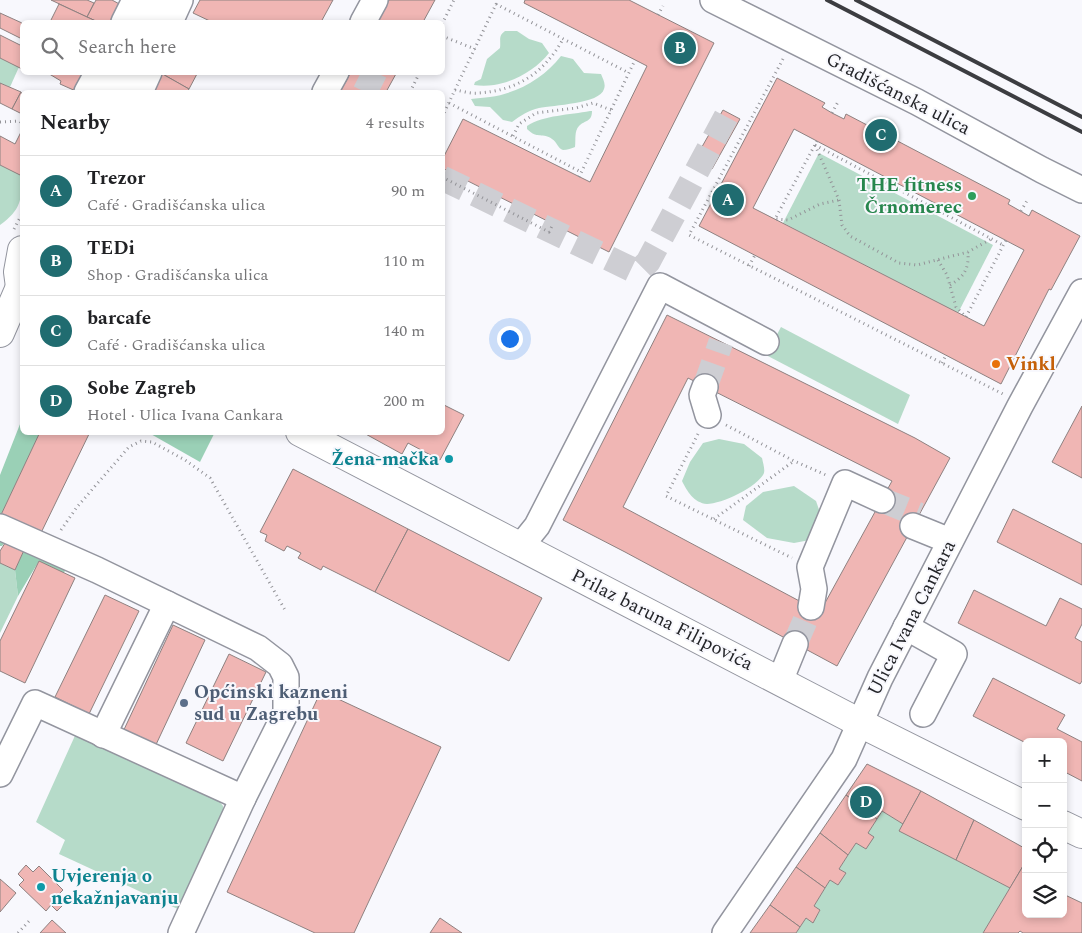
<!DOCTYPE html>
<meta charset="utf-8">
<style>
:root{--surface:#fff;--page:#f6f6f6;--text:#202124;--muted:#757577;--line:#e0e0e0;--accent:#206c70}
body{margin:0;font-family:Spectral,serif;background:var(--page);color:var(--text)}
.controls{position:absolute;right:15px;bottom:15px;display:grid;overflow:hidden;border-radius:8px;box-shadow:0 2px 8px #0003}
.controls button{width:45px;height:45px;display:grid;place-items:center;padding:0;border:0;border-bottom:1px solid var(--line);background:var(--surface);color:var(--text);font:25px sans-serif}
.you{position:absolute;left:509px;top:338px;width:18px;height:18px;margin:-12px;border:4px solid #fff;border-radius:50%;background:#1a73e8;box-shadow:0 0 0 8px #1a73e833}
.badge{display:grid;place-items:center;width:32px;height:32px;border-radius:50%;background:var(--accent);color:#fff;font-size:16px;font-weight:700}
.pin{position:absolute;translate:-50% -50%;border:2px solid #fff;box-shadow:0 1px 5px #0006}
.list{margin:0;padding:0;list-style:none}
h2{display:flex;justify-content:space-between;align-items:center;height:65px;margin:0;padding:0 20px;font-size:21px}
h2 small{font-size:16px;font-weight:400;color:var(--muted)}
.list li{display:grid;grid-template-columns:32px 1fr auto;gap:15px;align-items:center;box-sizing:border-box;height:70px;padding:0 20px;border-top:1px solid var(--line)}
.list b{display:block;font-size:19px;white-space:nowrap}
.list p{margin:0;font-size:16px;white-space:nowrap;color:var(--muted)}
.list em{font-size:16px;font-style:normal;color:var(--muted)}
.icon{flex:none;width:28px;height:28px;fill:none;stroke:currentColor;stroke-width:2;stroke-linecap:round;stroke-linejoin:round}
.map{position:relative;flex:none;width:1082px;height:933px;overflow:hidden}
.search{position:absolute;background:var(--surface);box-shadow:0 2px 8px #0003;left:20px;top:20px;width:425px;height:55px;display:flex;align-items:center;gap:12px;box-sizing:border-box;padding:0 18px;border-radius:8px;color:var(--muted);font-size:19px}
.panel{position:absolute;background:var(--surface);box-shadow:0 2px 8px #0003;left:20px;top:90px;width:425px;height:345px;border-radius:8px}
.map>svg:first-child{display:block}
</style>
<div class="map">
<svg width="1082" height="933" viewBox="0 0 1082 933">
<rect width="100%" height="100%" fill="#f8f8fd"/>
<g fill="#b6dbc9">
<path d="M505 31H517L529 39 542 43 549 53C537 69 514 82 494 85 487 86 480 86 474 85L475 82 481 79 487 59 500 48C501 40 498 36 505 31Z"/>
<path d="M561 56 573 59 584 73 601 74C603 79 606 84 604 89 600 104 553 105 539 108 529 110 520 116 512 122L503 120 490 107 475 106 471 99C477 98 484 98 490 97 518 93 544 78 561 56Z"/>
<path d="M0 58 19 67 10 87 0 83Z"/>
<path d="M590 111H592C592 122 585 120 579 126 574 131 576 140 575 147 572 148 567 150 563 150 558 149 557 142 552 139 543 132 538 140 527 129V126C544 115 570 115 590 111Z"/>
<path d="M819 153 993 245 958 313 783 223Z"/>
<path d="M0 165 22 175C22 199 21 210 0 225Z"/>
<path d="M781 327 910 395 898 424 766 355Z"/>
<path d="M719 439 744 444 762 458C763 463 765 469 764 473 758 487 721 504 707 504 694 503 687 491 682 481L690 462 703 443Z"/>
<path d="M794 486 816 501 823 521 810 540 794 543 767 538 743 520 746 506 763 492Z"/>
<path d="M0 563 15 570 18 596 0 633Z"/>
<path d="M78 729 212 792 223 806V819L182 911 59 854 65 840 36 822Z"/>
<path d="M882 811 903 824 900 831 1010 888 983 933H796L806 918 813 922 820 911 814 906 830 880 838 885 846 873 839 869 856 843 866 849 868 833Z"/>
</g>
<g fill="#9ad0b6">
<path d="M22 419V432L40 433 0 517V475Z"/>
<path d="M212 433 214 434 200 462 149 433Z"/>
<path d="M0 519 68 563 64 573 39 561 18 596 15 570 25 548 7 540 2 546H0Z"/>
</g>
<g fill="#f0b6b4" stroke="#8e8180" fill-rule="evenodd">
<path d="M51 0H87L94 3 87 17Z"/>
<path d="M96 0H112L123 6 113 22H98L87 17Z"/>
<path d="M200 0H333L321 22H212L193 13Z"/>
<path d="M389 0H435L423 22H377Z"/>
<path d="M525 0H629L714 43 609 252 442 168V160L463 119 590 182 647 66 524 3Z"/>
<path d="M59 4 87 17 98 22H50Z"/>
<path d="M0 13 22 23V39L0 28Z"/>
<path d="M0 35 22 46V69L0 58Z"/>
<path d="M46 72H92L78 92 60 84 61 81Z"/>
<path d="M159 72H198L189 89Z"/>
<path d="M159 72 189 89 187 92H148Z"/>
<path d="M351 72H397L386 92H340Z"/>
<path d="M777 78 825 103 822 107 832 113 844 119 846 114 1010 200 1008 204 1029 216 1032 210 1080 236 1051 290 1049 289 1001 384 699 226ZM794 129 1024 250 984 326 753 208Z"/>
<path d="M0 83 21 92 12 109 0 103Z"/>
<path d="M21 92 22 93V114L12 109Z"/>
<path d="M723 110 740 119 712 169 695 159Z"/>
<path d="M22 130V176L0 165V136L15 144Z"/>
<path d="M667 315 915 438 950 458 837 666 625 552 563 520ZM688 378 892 481 820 612 623 507Z"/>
<path d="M442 404 464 415 440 460 408 443 402 454 362 432H442Z"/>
<path d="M1082 406V478L1052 462Z"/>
<path d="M40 432H90L39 537 0 517Z"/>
<path d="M293 469 408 529 375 592 323 566 321 570 298 558 301 553 287 546 284 551 265 541 267 535 260 532Z"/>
<path d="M1013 509 1082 544V585L997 542Z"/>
<path d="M408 529 542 598 509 661 375 592Z"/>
<path d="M7 540 25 548 15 570 0 563V551Z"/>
<path d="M39 561 75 578 25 683 0 671V641Z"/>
<path d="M974 590 1046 626 1060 598 1082 609V624L1075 638 1082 642V681L1080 684 958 623Z"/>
<path d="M105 595 139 611 89 714 55 697Z"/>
<path d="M173 625 205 640 153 751 121 736Z"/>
<path d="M229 654 266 672 223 761 186 743Z"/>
<path d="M993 678 1065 715 1057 729 1082 742V781L1063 771V742H1026V743L973 716Z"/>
<path d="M321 691 441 747 354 933H315L227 892Z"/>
<path d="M867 764 921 791 903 824 882 811 877 819 846 795Z"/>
<path d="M921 791 974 820 956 860 899 831Z"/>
<path d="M846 795 877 819 868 833 874 837 866 849 856 843 848 855 820 833Z"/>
<path d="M974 820 1026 849V861L1010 888 956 860Z"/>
<path d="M820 833 848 855 839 869 846 873 838 885 830 880 825 888 796 867Z"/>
<path d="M1026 861V914H1063V894L1082 903V933H1023L1020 931 1018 933H983Z"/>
<path d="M26 865 33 872 39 866 63 890 59 894 67 901 57 911 51 905 46 911 19 885 24 880 18 874Z"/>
<path d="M796 867 825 888 814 906 820 910 813 923 806 918 800 927 770 905Z"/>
<path d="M0 879 16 893 0 912Z"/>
<path d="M770 905 800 927 796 933H750Z"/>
<path d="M440 918 462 933H430Z"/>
<path d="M52 920 66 933H40Z"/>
</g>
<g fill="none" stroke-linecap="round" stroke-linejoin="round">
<g stroke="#ceced3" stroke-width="25" stroke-dasharray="25 12" stroke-linecap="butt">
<path d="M365 92 375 72"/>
<path d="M442 178 633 270 641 269 648 262 728 113"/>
<path d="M705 387 721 342"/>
<path d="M882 500 919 515"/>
<path d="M795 644 811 607"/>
</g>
<g stroke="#93959f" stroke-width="28">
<g id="minor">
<path d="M713 0 917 102 1042 170 1082 190"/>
<path d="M124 22 135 0"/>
<path d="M170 22 180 0"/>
<path d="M363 22 375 0"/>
<path d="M87 92 98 72"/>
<path d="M140 92 149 72"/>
<path d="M325 92 336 72"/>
<path d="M705 387 702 395 708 415"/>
<path d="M913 526 950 541"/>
<path d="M0 527 97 570 258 648 280 665 286 677V712L243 798 181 933"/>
<path d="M520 547 537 526 660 286 766 342"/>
<path d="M811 607 814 589 810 567 845 483 882 500"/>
<path d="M906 627 954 654 923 714"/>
<path d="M780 681 795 644"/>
<path d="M103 735 167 604"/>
<path d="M0 774 35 703 243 798"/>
<path d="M725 933 844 759 880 678 1020 406 1082 292"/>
</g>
</g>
<g stroke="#93959f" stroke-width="30">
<g id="major">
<path d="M147 22 158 0"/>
<path d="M114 92 123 72"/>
<path d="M20 287 18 272 22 250"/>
<path d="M0 333 20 287 22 285"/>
<path d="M300 432 860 723 1026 806"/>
<path d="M1063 825 1082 834"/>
</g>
</g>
<g stroke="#939398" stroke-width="3" stroke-dasharray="1 4" stroke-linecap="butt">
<path d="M496 4 629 73"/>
<path d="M658 15 663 6"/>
<path d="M442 24 454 0"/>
<path d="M442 36 475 49"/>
<path d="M783 59 689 235 1003 394"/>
<path d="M455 90C462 91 471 94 478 93 517 91 545 72 563 39"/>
<path d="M410 92 420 72"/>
<path d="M449 103 581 172"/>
<path d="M832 113 839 100"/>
<path d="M442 117 498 0"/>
<path d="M0 122 19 121 22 123"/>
<path d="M513 136 519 124 536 113 576 108 593 103 611 110"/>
<path d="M817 141 775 219 788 220 820 204 839 200"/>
<path d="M815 145 839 200 842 225 850 236 899 263 917 265 968 252 991 239"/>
<path d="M815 145 1003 245"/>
<path d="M442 177 549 232 553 224"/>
<path d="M579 177 635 60"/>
<path d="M1021 211 1028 199"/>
<path d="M14 229 22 214"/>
<path d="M938 260 947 275 956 307 966 317 1006 240"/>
<path d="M749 266 755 255"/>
<path d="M950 285C964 277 969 269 968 252"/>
<path d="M942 363 946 355"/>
<path d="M726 425 794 461 826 475"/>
<path d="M698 434 666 496 792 558"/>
<path d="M714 519 794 461"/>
<path d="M61 530 77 507 129 447 141 441 152 442 185 460 210 478 285 610"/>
<path d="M18 933 30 920"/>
</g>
<use href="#minor" stroke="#fff" stroke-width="25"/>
<use href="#major" stroke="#fff" stroke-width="28"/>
<g stroke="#3c3d41" stroke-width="4">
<path d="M827 0 1082 132"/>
<path d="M856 0 1082 117"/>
</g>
</g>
<circle fill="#2e9e5b" stroke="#f8f8fd" stroke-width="2" cx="972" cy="196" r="5"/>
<circle fill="#e8710a" stroke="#f8f8fd" stroke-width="2" cx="996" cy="364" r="5"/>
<g fill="#0f9aa8" stroke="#f8f8fd" stroke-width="2">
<circle cx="449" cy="459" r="5"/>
<circle cx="41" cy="887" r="5"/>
</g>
<circle fill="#5c6f8a" stroke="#f8f8fd" stroke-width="2" cx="184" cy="703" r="5"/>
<g text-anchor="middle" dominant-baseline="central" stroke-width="4" stroke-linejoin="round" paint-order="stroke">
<g font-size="19" fill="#242529" stroke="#f8f8fd">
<text transform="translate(898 94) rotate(27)">Gradišćanska ulica</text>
<text transform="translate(912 618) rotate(-63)">Ulica Ivana Cankara</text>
<text transform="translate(662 620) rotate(27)">Prilaz baruna Filipovića</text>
</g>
<g font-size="19" font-weight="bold" fill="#27864d" stroke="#f8f8fd" text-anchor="end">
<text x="962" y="185">THE fitness<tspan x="962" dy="22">Črnomerec</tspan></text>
</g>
<g font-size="19" font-weight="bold" fill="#c56008" stroke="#f8f8fd" text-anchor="start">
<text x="1006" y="364">Vinkl</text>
</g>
<g font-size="19" font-weight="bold" fill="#0d838f" stroke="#f8f8fd" text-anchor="end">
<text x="439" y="459">Žena-mačka</text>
<text x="51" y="876" text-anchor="start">Uvjerenja o<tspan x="51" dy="22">nekažnjavanju</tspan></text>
</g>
<g font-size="19" font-weight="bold" fill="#4e5e75" stroke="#f8f8fd" text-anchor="start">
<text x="194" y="692">Općinski kazneni<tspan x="194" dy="22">sud u Zagrebu</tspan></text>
</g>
</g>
</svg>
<div class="controls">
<button>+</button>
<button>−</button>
<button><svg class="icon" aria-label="locate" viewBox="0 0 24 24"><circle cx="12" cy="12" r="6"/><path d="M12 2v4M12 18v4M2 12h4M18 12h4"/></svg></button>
<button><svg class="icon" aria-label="layers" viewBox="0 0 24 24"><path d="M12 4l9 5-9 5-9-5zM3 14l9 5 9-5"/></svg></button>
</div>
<div class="you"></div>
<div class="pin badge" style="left:728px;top:200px">A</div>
<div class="pin badge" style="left:680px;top:48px">B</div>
<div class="pin badge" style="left:881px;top:135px">C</div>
<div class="pin badge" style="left:866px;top:802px">D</div>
<div class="search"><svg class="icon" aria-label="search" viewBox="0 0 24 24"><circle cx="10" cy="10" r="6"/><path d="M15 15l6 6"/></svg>Search here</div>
<section class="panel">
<h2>Nearby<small>4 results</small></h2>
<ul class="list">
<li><span class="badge">A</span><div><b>Trezor</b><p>Café · Gradišćanska ulica</p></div><em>90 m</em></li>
<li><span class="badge">B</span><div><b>TEDi</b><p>Shop · Gradišćanska ulica</p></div><em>110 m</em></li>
<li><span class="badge">C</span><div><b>barcafe</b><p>Café · Gradišćanska ulica</p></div><em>140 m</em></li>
<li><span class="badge">D</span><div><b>Sobe Zagreb</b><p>Hotel · Ulica Ivana Cankara</p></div><em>200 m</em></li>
</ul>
</section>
</div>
